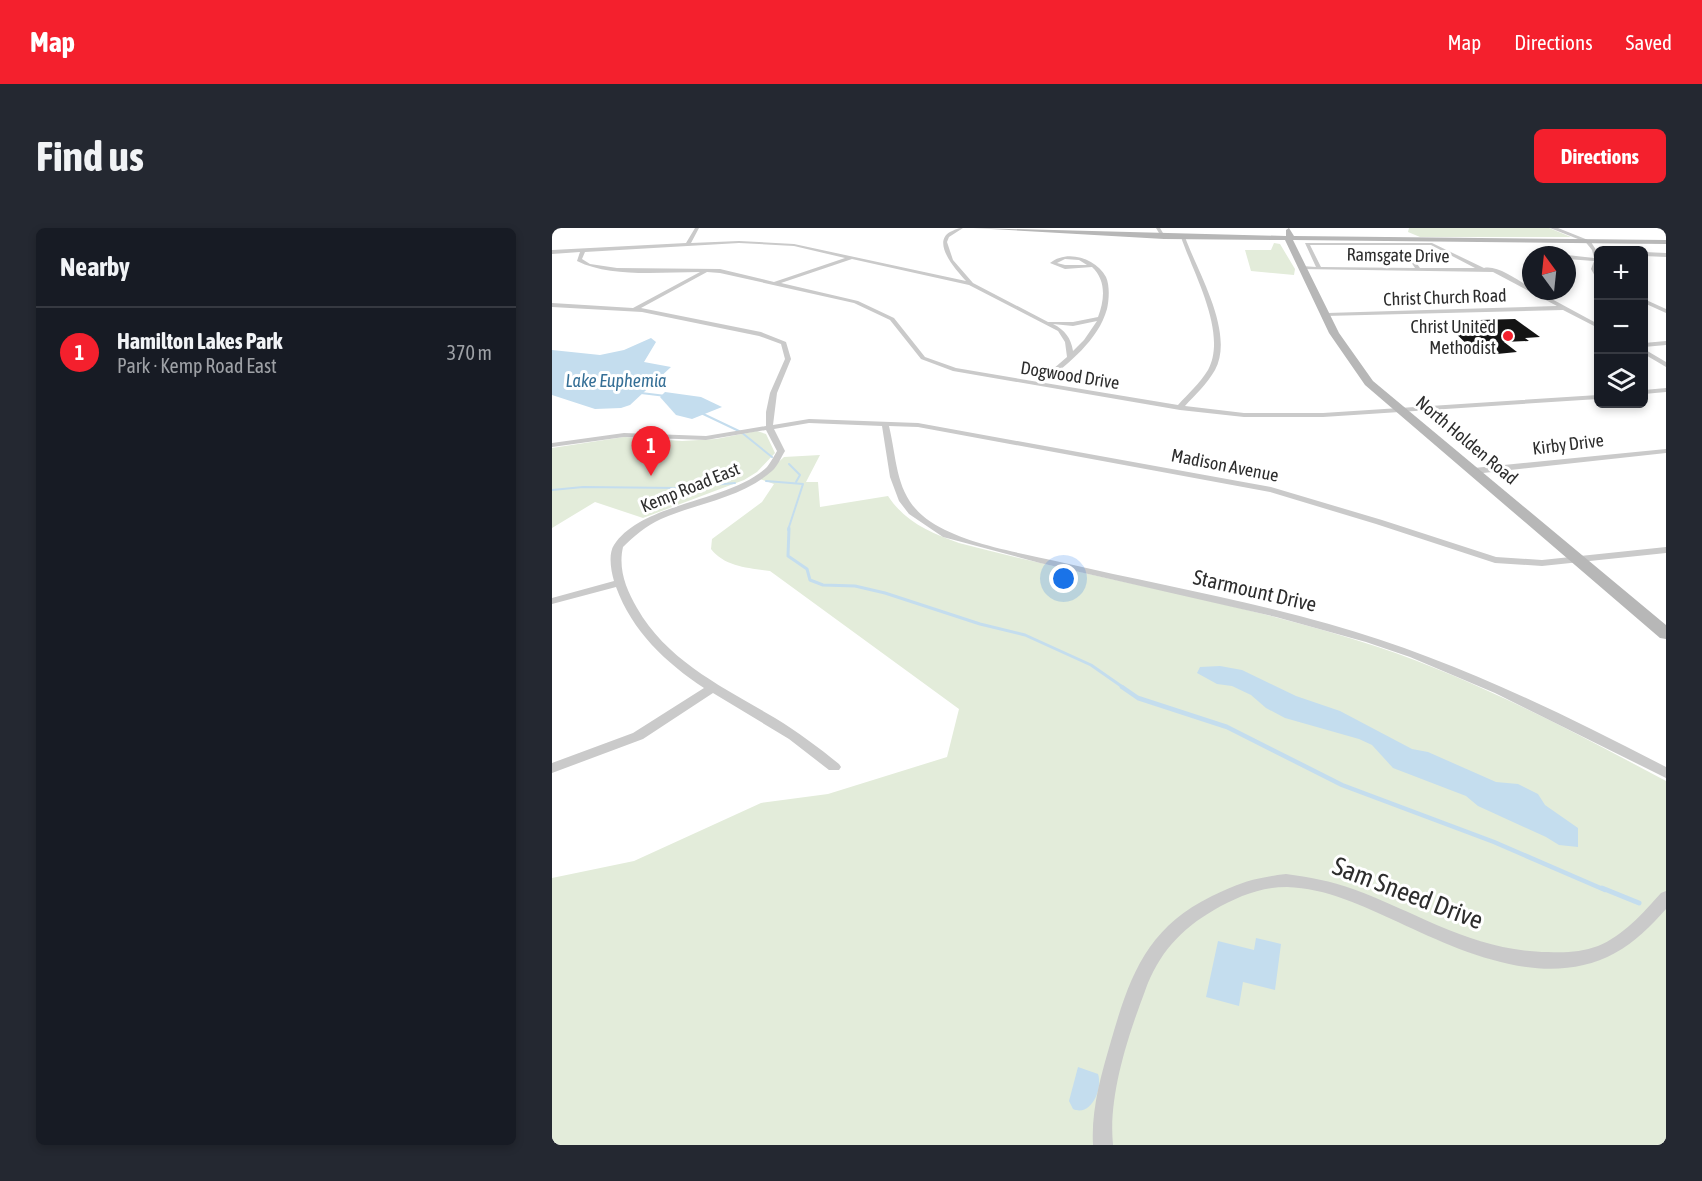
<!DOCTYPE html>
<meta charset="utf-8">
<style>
:root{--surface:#171b24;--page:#242831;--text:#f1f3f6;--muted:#9ea1a6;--line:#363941;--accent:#f4202d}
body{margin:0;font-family:"Asap Condensed",sans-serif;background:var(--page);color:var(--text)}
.controls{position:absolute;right:18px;top:18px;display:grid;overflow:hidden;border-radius:9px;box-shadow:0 3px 9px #0003}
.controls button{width:54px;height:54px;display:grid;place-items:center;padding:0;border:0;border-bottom:2px solid var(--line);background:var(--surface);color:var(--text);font:30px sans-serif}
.compass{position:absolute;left:970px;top:18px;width:54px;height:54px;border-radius:50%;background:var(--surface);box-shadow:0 3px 9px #0003;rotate:345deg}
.you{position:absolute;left:512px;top:351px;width:21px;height:21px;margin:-15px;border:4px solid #fff;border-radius:50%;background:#1a73e8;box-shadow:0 0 0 9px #1a73e833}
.badge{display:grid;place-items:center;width:39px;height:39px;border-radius:50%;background:var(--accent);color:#fff;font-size:20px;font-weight:700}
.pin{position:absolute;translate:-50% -50px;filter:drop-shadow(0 2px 3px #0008)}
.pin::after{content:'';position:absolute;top:32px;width:21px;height:18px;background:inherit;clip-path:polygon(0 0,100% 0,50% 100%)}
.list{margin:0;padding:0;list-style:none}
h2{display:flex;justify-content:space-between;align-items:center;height:78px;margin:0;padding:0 24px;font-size:26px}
h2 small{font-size:20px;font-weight:400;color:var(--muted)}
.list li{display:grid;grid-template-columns:39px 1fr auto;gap:18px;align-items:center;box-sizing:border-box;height:90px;padding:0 24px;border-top:2px solid var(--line)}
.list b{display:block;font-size:22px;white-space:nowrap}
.list p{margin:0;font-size:20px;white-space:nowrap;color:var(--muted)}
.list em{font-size:20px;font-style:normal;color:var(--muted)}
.icon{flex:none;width:33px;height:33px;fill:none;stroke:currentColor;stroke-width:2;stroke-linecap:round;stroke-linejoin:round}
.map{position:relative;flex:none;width:1114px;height:917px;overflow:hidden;border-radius:9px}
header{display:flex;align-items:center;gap:36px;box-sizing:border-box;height:84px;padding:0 30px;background:var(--accent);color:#fff}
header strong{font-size:28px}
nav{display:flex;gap:33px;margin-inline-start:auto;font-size:21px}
.intro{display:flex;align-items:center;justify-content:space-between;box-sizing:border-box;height:144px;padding:0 36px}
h1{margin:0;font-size:42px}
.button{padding:15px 27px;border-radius:9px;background:var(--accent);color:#fff;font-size:21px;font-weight:700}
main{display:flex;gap:36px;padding:0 36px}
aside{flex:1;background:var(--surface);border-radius:9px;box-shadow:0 3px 9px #0003}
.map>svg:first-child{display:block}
</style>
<header>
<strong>Map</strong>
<nav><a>Map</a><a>Directions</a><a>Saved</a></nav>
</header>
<div class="intro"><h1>Find us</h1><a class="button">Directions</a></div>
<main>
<aside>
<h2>Nearby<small></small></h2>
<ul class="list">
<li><span class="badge">1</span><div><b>Hamilton Lakes Park</b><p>Park · Kemp Road East</p></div><em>370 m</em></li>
</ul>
</aside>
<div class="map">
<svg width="1114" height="917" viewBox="0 0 1114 917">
<rect width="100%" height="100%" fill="#fff"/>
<g fill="#e3ecda">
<path d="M857 0H997L1019 9H868L856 4Z"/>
<path d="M722 15 728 16 743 41 742 47 699 43 693 22H719Z"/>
<path d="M205 203 214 206 223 225 205 244 192 252 91 290 43 274 0 300V220L72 209 130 213 164 211Z"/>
<path d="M268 227 254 254H266L268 279 336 268C353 294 379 305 407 315 546 352 690 374 826 419 927 453 1020 503 1114 553V917H0V650L82 633 209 575 276 566 395 529 407 481 218 343C197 340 173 339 159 321L160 311 210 274 222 256 208 251 232 229Z"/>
</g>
<g fill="#c4ddee">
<path d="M99 110 104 114 92 134 119 139 78 177 69 180 43 181 0 167V122L48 127 72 122Z"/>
<path d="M113 164 149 169 170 179 140 191 124 187 108 169Z"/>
<path d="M668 438 690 442 744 468 788 483 860 521 876 524 944 554 966 556 986 566 993 577 1026 600V619L1007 617 994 609 926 578 914 568 841 540 820 517 807 511 733 490 714 480 699 467 680 458 665 456 645 445 648 439Z"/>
<path d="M704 710 729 716 723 762 691 754 687 778 654 769 666 713 702 722Z"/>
<path d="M526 839 546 846C551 861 539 889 521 881L517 873Z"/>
</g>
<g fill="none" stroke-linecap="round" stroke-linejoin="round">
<g stroke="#c4ddee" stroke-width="2">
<path d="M89 165 114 168"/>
<path d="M147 184 189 204 220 229"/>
<path d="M237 236 248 247 244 254"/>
<path d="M214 253 251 256 236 302"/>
<path d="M0 262 31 259 126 260 183 255"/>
</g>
<path stroke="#c4ddee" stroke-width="3" d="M237 300 236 328 255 341 258 352 271 357 303 358 333 365 428 396 473 407 539 437 572 460"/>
<path stroke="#c4ddee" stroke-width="4.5" d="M570 459 586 470 675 499 790 557 942 614 1053 662"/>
<path stroke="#c4ddee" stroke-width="5" d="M1050 660 1087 675"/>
</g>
<path fill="#141414" d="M963 91 988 109 973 110 977 113 952 114 965 124 945 126 926 127 894 96H933L928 92Z"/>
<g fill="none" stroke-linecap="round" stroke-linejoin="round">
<g fill="#cacaca" fill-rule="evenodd">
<path d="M143 0H147L139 15 187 13 242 16 414 53C405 43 379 15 398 4 403 2 405 0 411 0L397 9 395 14 401 32 421 55 496 94H521L546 89C553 71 554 52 540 39L513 41 498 35C515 21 544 30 554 49 558 58 557 72 555 81 546 113 517 134 493 155L626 177C636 166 648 155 656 142 676 105 641 45 629 9L631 8 633 9C646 45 683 105 663 142 655 156 643 167 633 178L692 185H771L1046 167V171L771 189H692L628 182 401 143 369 131 338 92 302 75 168 45 155 44 89 80 209 104 234 114 239 131 225 165 221 197 257 191 366 195 719 259 830 292 944 329 990 332 1114 319V325L990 338 943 335 824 296 718 264 366 199 337 198C346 236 343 270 379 294 412 316 469 325 508 334 598 355 689 371 777 396 895 429 1006 483 1114 539V550L943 465 858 429 814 414 724 389 488 335 391 309 357 286 347 273 338 249 330 198 257 195 222 201 233 223C229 229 226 238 220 243 190 270 145 275 109 291 94 298 82 308 71 319 66 341 74 361 85 380 116 434 171 459 223 490 246 504 266 519 287 536L289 539 287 542H277L237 511 161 465 91 511 0 545V535L81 505 152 460C114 435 80 403 64 359L0 376V370L62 353C59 343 56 326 62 317 90 274 178 274 215 239 219 234 222 228 225 223L214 202 154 212 72 209 0 219V215L72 205 154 208 214 198V184L218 165 233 131 229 116 207 108 90 84 0 79V75L81 80 148 44C110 44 59 50 25 33L28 24 0 26V22L134 15ZM187 15 242 18 293 30 222 54 168 41 65 40 38 36 30 31 33 24ZM300 31 417 57 506 103 513 114 515 129 486 154 404 140 373 129 342 90 306 73 229 55ZM513 31 527 32 535 37H513L505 35ZM545 93 532 112 521 123C519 110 513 102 501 96L521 98Z"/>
<path d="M604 0H608L614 10H610Z"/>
<path d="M1031 11 1039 14 1046 25 1045 41 1046 50H1044L1039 41 1042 33 1015 31V27L1042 30 1040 22Z"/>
<path d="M753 15H880L932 40C946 37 965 52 979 60V63H985L1046 96V100L1011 82 773 88 775 85 1005 78 941 44 748 41 750 38 764 39ZM758 17H879L923 40H868L861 30 824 32 859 34 863 40 769 39Z"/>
<path d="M1092 24 1114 25V29L1092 28Z"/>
<path d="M1092 71 1114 81V85L1092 75Z"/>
<path d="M1114 113V117L1092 119V115Z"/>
<path d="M1092 121 1114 134V139L1092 126Z"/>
<path d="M1114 160V164L1092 166V162Z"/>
<path d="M1114 221V225L922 246 918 243 922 240Z"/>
<path d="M734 646C757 649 779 653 801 661 869 686 921 723 996 724 1012 725 1030 724 1046 718 1071 708 1091 685 1109 665L1114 663V681C1099 698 1083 714 1063 725 994 763 910 724 846 694 811 678 774 660 735 659 708 659 685 669 662 682 629 701 606 726 593 763 576 808 556 868 561 917H541C539 882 549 847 559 813 578 747 595 700 660 668 689 654 702 650 734 646Z"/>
</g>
<path fill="#cacaca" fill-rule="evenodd" d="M998 0H1006L1036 12 1031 13Z"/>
<path fill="#b7b7b7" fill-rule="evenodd" d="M421 0 734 8V2L737 0 742 8 1114 12V16L741 12 787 105 821 153 1114 397V411L1108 410 813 157 777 105 733 12 612 11Z"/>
</g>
<circle fill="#f4202d" stroke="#fff" stroke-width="2" cx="956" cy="108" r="6"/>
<g text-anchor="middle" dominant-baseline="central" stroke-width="6" stroke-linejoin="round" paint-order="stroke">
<g font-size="18" fill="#2d2d2d" stroke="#fff">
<text transform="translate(846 27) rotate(1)">Ramsgate Drive</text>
<text transform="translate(893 69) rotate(-2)">Christ Church Road</text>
<text transform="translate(518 147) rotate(9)">Dogwood Drive</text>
<text transform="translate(915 212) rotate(40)">North Holden Road</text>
<text transform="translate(1016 216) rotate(-7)">Kirby Drive</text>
<text transform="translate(673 237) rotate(11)">Madison Avenue</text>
<text transform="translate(138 259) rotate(-22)">Kemp Road East</text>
</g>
<g font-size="18" fill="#2d2d2d" stroke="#fff" text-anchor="end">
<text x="944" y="98">Christ United<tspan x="944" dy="21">Methodist</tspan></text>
</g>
<g font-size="18" font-style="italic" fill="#356f96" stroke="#fff">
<text x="64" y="152">Lake Euphemia</text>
</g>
<g font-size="21" fill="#2d2d2d" stroke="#fff">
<text transform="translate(703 362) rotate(13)">Starmount Drive</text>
</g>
<g font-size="26" fill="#2d2d2d" stroke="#fff">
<text transform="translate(856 665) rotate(21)">Sam Sneed Drive</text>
</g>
</g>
</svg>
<div class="controls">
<button>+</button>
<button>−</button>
<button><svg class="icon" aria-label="layers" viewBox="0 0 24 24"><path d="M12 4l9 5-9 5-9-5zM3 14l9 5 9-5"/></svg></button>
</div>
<svg class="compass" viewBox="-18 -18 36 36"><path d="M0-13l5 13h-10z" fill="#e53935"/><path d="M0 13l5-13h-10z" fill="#9ea1a6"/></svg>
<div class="you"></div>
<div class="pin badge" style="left:99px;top:248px">1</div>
</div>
</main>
